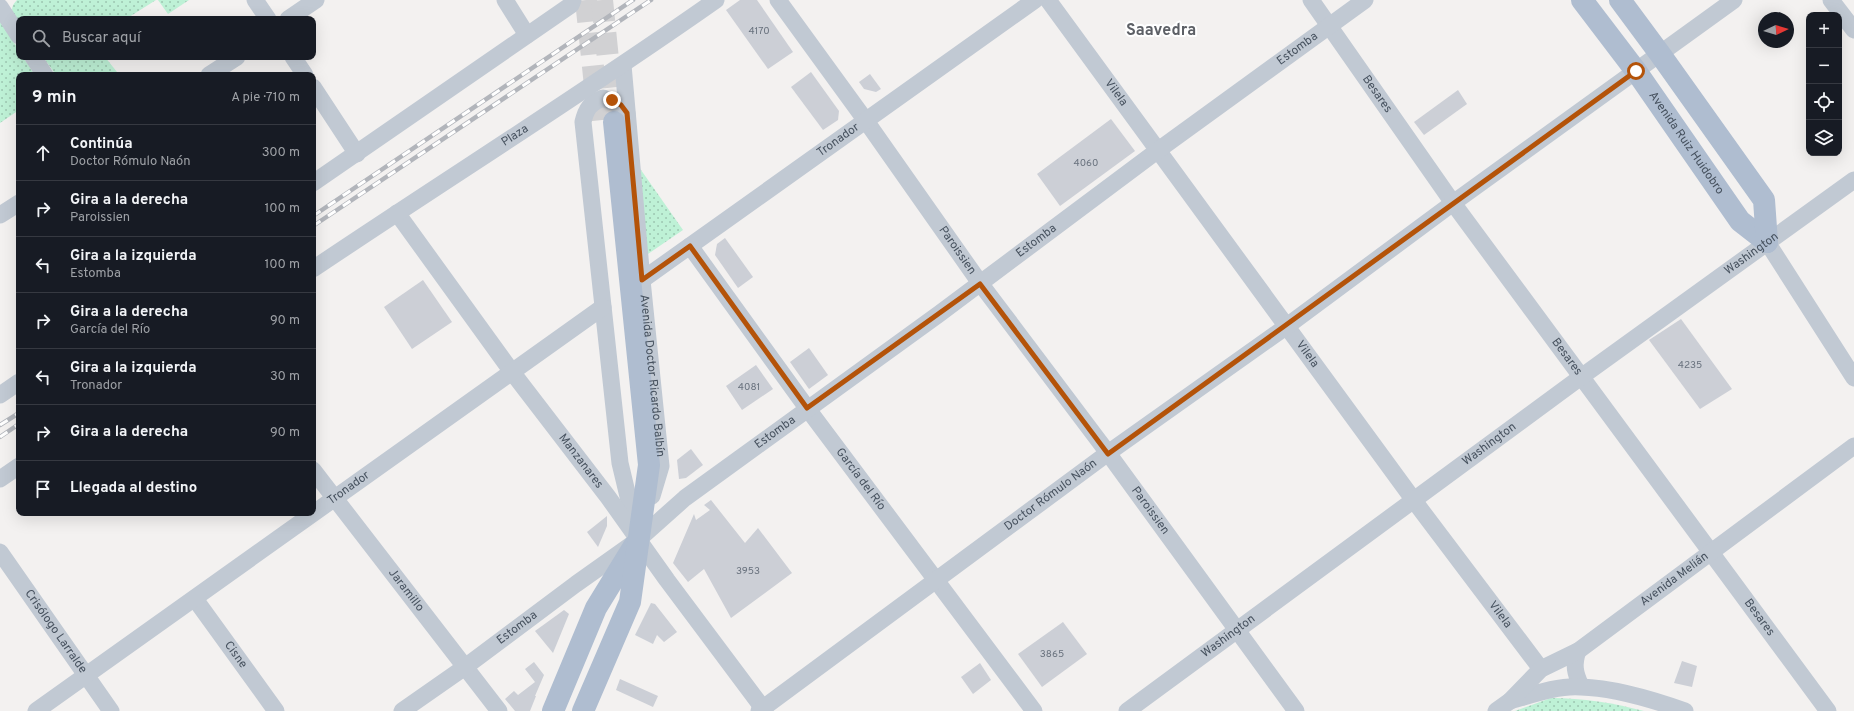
<!DOCTYPE html>
<html lang="es">
<meta charset="utf-8">
<style>
:root{--surface:#171b24;--page:#20242c;--text:#f1f3f6;--muted:#9ea1a6;--line:#363941}
body{margin:0;font-family:Overpass,sans-serif;background:var(--page);color:var(--text)}
.controls{position:absolute;right:12px;top:12px;display:grid;overflow:hidden;border-radius:8px;box-shadow:0 4px 16px #0002}
.controls button{width:36px;height:36px;display:grid;place-items:center;padding:0;border:0;border-bottom:1px solid var(--line);background:var(--surface);color:var(--text);font:20px sans-serif}
.compass{position:absolute;left:1758px;top:12px;width:36px;height:36px;border-radius:50%;background:var(--surface);box-shadow:0 4px 16px #0002;rotate:86deg}
.stop{position:absolute;width:12px;height:12px;margin:-9px;border:3px solid #b45309;border-radius:50%;background:#fff}
.stop.end{background:#b45309;border-color:#fff;box-shadow:0 1px 4px #0008}
.list{margin:0;padding:0;list-style:none}
h2{display:flex;justify-content:space-between;align-items:center;height:52px;margin:0;padding:0 16px;font-size:17px}
h2 small{font-size:13px;font-weight:400;color:var(--muted)}
.list li{display:grid;grid-template-columns:26px 1fr auto;gap:12px;align-items:center;box-sizing:border-box;height:56px;padding:0 16px;border-top:1px solid var(--line)}
.list b{display:block;font-size:15px;white-space:nowrap}
.list p{margin:0;font-size:13px;white-space:nowrap;color:var(--muted)}
.list em{font-size:13px;font-style:normal;color:var(--muted)}
.icon{flex:none;width:22px;height:22px;fill:none;stroke:currentColor;stroke-width:2;stroke-linecap:round;stroke-linejoin:round}
.map{position:relative;flex:none;width:1854px;height:711px;overflow:hidden}
.search{position:absolute;background:var(--surface);box-shadow:0 4px 16px #0002;left:16px;top:16px;width:300px;height:44px;display:flex;align-items:center;gap:10px;box-sizing:border-box;padding:0 14px;border-radius:8px;color:var(--muted);font-size:15px}
.panel{position:absolute;background:var(--surface);box-shadow:0 4px 16px #0002;left:16px;top:72px;width:300px;height:444px;border-radius:8px}
.map>svg:first-child{display:block}
</style>
<div class="map">
<svg width="1854" height="711" viewBox="0 0 1854 711">
<defs>
<pattern id="park-dots" width="8" height="8" patternUnits="userSpaceOnUse"><rect width="8" height="8" fill="#bef1d6"/><path d="M2 2h.1M6 6h.1" fill="none" stroke="#9cc6b1" stroke-width="1.8" stroke-linecap="round"/></pattern>
</defs>
<rect width="100%" height="100%" fill="#f3f1f0"/>
<g fill="url(#park-dots)">
<path d="M17 0H156L126 19H19V24C13 15 8 9 17 0Z"/>
<path d="M158 0H189L168 14Z"/>
<path d="M0 22 19 50V57H23L35 75H19V110L0 123Z"/>
<path d="M43 57H105L117 72 111 75H56Z"/>
<path d="M634 160 683 230 645 256Z"/>
<path d="M1551 698C1583 698 1613 703 1644 711H1515Z"/>
</g>
<g fill="#cccfd6">
<path d="M740 0H757L793 52 768 69 726 10Z"/>
<path d="M811 72 839 111 838 120 823 130 791 87Z"/>
<path d="M870 74 881 89 876 92 864 89 859 82Z"/>
<path d="M1458 90 1467 104 1424 135 1414 122Z"/>
<path d="M1111 119 1135 151 1060 206 1037 174Z"/>
<path d="M725 238 753 277 738 288 715 255 717 244Z"/>
<path d="M423 280 452 322 412 349 384 307Z"/>
<path d="M1681 319 1732 389 1700 409 1649 340Z"/>
<path d="M809 348 828 375 809 389 790 362Z"/>
<path d="M756 365 773 389 742 410 726 386Z"/>
<path d="M691 449 703 465 686 478 679 479 677 460Z"/>
<path d="M711 500 745 543 758 528 792 573 731 618 704 569 688 582 673 563 694 514 696 520 710 510 704 505Z"/>
<path d="M607 516V526L598 547 587 532Z"/>
<path d="M651 603 655 604 677 632 664 642 657 635 653 644 635 635Z"/>
<path d="M564 610 569 614 553 653 535 631Z"/>
<path d="M1063 622 1087 654 1042 687 1018 654Z"/>
<path d="M1682 661 1697 666 1692 687 1674 683Z"/>
<path d="M534 662 544 675 535 696H536L530 711H515L505 699 514 691 518 695 535 682 525 669Z"/>
<path d="M980 663 991 680 973 694 961 677Z"/>
<path d="M620 679 658 696 653 707 616 690Z"/>
</g>
<g fill="none" stroke-linecap="round" stroke-linejoin="round">
<g stroke="#d1d1d3" stroke-width="22" stroke-dasharray="22 11" stroke-linecap="butt">
<path d="M586 0 599 124"/>
<path d="M602 0 614 119"/>
</g>
<g stroke="#c1c9d3" stroke-width="17">
<path d="M255 0 268 19"/>
<path d="M505 0 527 35"/>
<path id="s1" d="M778 0 866 121 980 283 1108 453 1296 711"/>
<path id="s2" d="M1048 0 1421 510 1541 669"/>
<path id="s3" d="M1311 0 1453 203 1828 711"/>
<path d="M1831 0 1854 30"/>
<path d="M0 7 19 36"/>
<path d="M288 19 316 0"/>
<path d="M33 57 45 75"/>
<path d="M293 57 305 75"/>
<path id="s4" d="M623 65 642 280 661 466 652 496"/>
<path d="M209 75 237 57"/>
<path d="M313 87 357 154"/>
<path d="M627 113 621 105 603 98C590 103 586 109 583 122L620 463 636 530"/>
<path d="M313 183 571 5 573 0"/>
<path id="s5" d="M397 213 512 372 608 497 667 580 765 711"/>
<path d="M0 215 19 203"/>
<path d="M1767 242 1854 378"/>
<path id="s6" d="M690 246 807 408 1034 711"/>
<path id="s7" d="M313 269C447 179 584 93 716 0"/>
<path id="s8" d="M642 280 1035 0"/>
<path d="M0 395 19 382"/>
<path id="s9" d="M313 470 499 711"/>
<path d="M0 479 19 466"/>
<path id="s10" d="M0 552 111 711"/>
<path id="s11" d="M195 599 276 711"/>
<path d="M1578 651C1573 665 1575 673 1581 686"/>
<path d="M1510 701C1531 695 1559 685 1581 687 1614 688 1654 700 1685 711"/>
<path id="s12" d="M36 711 603 307"/>
<path id="s13" d="M402 711 465 667 576 584 638 540 685 498 939 314 1157 151 1365 0"/>
<path id="s14" d="M759 711 1108 453 1287 326 1453 203 1734 0"/>
<path id="s15" d="M1127 711 1581 377 1854 180"/>
<path id="s16" d="M1496 711 1510 701 1541 669 1578 651 1854 446"/>
</g>
<g stroke="#afbdd0" stroke-width="22">
<path id="s17" d="M1582 0 1636 71 1740 221 1767 242"/>
<path d="M1620 0 1660 54 1764 200 1767 242"/>
<path d="M553 711 596 608 634 546"/>
<path d="M583 711 630 602 649 465 614 122"/>
</g>
<g stroke="#b2b5bb" stroke-width="4.5">
<g id="rail">
<path d="M313 216 633 0"/>
<path d="M313 226 651 0"/>
<path d="M0 425 19 413"/>
<path d="M0 437 19 424"/>
</g>
</g>
<use href="#rail" stroke="#fff" stroke-width="3" stroke-dasharray="9" stroke-linecap="butt"/>
</g>
<g fill="none" stroke-linecap="round" stroke-linejoin="round">
<path stroke="#b45309" stroke-width="5" d="M612 100 621 105 627 113 642 280 690 246 807 408 980 284 1108 454C1285 327 1460 198 1636 71"/>
</g>
<g text-anchor="middle" dominant-baseline="central" stroke-width="4" stroke-linejoin="round" paint-order="stroke">
<g font-size="10" fill="#68717d">
<text x="759" y="31">4170</text>
<text x="1086" y="163">4060</text>
<text x="1690" y="365">4235</text>
<text x="749" y="387">4081</text>
<text x="748" y="571">3953</text>
<text x="1052" y="654">3865</text>
</g>
<g font-size="12" fill="#47525f" stroke="#fff">
<text stroke="none"><textPath href="#s13" startOffset="1114">Estomba</textPath></text>
<text stroke="none"><textPath href="#s2" startOffset="115">Vilela</textPath></text>
<text stroke="none"><textPath href="#s3" startOffset="115">Besares</textPath></text>
<text stroke="none"><textPath href="#s7" startOffset="242">Plaza</textPath></text>
<text stroke="none"><textPath href="#s8" startOffset="241">Tronador</textPath></text>
<text stroke="none"><textPath href="#s17" startOffset="177">Avenida Ruiz Huidobro</textPath></text>
<text stroke="none"><textPath href="#s13" startOffset="790">Estomba</textPath></text>
<text stroke="none"><textPath href="#s1" startOffset="308">Paroissien</textPath></text>
<text stroke="none"><textPath href="#s15" startOffset="774">Washington</textPath></text>
<text stroke="none"><textPath href="#s2" startOffset="439">Vilela</textPath></text>
<text stroke="none"><textPath href="#s3" startOffset="439">Besares</textPath></text>
<text stroke="none"><textPath href="#s4" startOffset="312">Avenida Doctor Ricardo Balbín</textPath></text>
<text stroke="none"><textPath href="#s13" startOffset="466">Estomba</textPath></text>
<text stroke="none"><textPath href="#s15" startOffset="450">Washington</textPath></text>
<text stroke="none"><textPath href="#s5" startOffset="309">Manzanares</textPath></text>
<text stroke="none"><textPath href="#s6" startOffset="289">García del Río</textPath></text>
<text stroke="none"><textPath href="#s12" startOffset="384">Tronador</textPath></text>
<text stroke="none"><textPath href="#s14" startOffset="363">Doctor Rómulo Naón</textPath></text>
<text stroke="none"><textPath href="#s1" startOffset="632">Paroissien</textPath></text>
<text stroke="none"><textPath href="#s16" startOffset="223">Avenida Melián</textPath></text>
<text stroke="none"><textPath href="#s9" startOffset="152">Jaramillo</textPath></text>
<text stroke="none"><textPath href="#s2" startOffset="763">Vilela</textPath></text>
<text stroke="none"><textPath href="#s3" startOffset="763">Besares</textPath></text>
<text stroke="none"><textPath href="#s13" startOffset="142">Estomba</textPath></text>
<text stroke="none"><textPath href="#s10" startOffset="97">Crisólogo Larralde</textPath></text>
<text stroke="none"><textPath href="#s15" startOffset="126">Washington</textPath></text>
<text stroke="none"><textPath href="#s11" startOffset="69">Cisne</textPath></text>
</g>
<g font-size="16" font-weight="bold" fill="#5d6066" stroke="#fff">
<text x="1161" y="31">Saavedra</text>
</g>
</g>
</svg>
<div class="controls">
<button>+</button>
<button>−</button>
<button><svg class="icon" aria-label="locate" viewBox="0 0 24 24"><circle cx="12" cy="12" r="6"/><path d="M12 2v4M12 18v4M2 12h4M18 12h4"/></svg></button>
<button><svg class="icon" aria-label="layers" viewBox="0 0 24 24"><path d="M12 4l9 5-9 5-9-5zM3 14l9 5 9-5"/></svg></button>
</div>
<svg class="compass" viewBox="-18 -18 36 36"><path d="M0-13l5 13h-10z" fill="#e53935"/><path d="M0 13l5-13h-10z" fill="#9ea1a6"/></svg>
<div class="stop" style="left:1636px;top:71px"></div>
<div class="stop end" style="left:612px;top:100px"></div>
<div class="search"><svg class="icon" aria-label="search" viewBox="0 0 24 24"><circle cx="10" cy="10" r="6"/><path d="M15 15l6 6"/></svg>Buscar aquí</div>
<section class="panel">
<h2>9 min<small>A pie · 710 m</small></h2>
<ul class="list">
<li><svg class="icon" aria-label="ahead" viewBox="0 0 24 24"><path d="M12 20V5M6 11l6-6 6 6"/></svg><div><b>Continúa</b><p>Doctor Rómulo Naón</p></div><em>300 m</em></li>
<li><svg class="icon" aria-label="right" viewBox="0 0 24 24"><path d="M7 20v-9h11M14 6l5 5-5 5"/></svg><div><b>Gira a la derecha</b><p>Paroissien</p></div><em>100 m</em></li>
<li><svg class="icon" aria-label="left" viewBox="0 0 24 24"><path d="M17 20v-9H6M10 6l-5 5 5 5"/></svg><div><b>Gira a la izquierda</b><p>Estomba</p></div><em>100 m</em></li>
<li><svg class="icon" aria-label="right" viewBox="0 0 24 24"><path d="M7 20v-9h11M14 6l5 5-5 5"/></svg><div><b>Gira a la derecha</b><p>García del Río</p></div><em>90 m</em></li>
<li><svg class="icon" aria-label="left" viewBox="0 0 24 24"><path d="M17 20v-9H6M10 6l-5 5 5 5"/></svg><div><b>Gira a la izquierda</b><p>Tronador</p></div><em>30 m</em></li>
<li><svg class="icon" aria-label="right" viewBox="0 0 24 24"><path d="M7 20v-9h11M14 6l5 5-5 5"/></svg><div><b>Gira a la derecha</b></div><em>90 m</em></li>
<li><svg class="icon" aria-label="arrive" viewBox="0 0 24 24"><path d="M6 21V4h12l-3 4 3 4H6"/></svg><div><b>Llegada al destino</b></div></li>
</ul>
</section>
</div>
